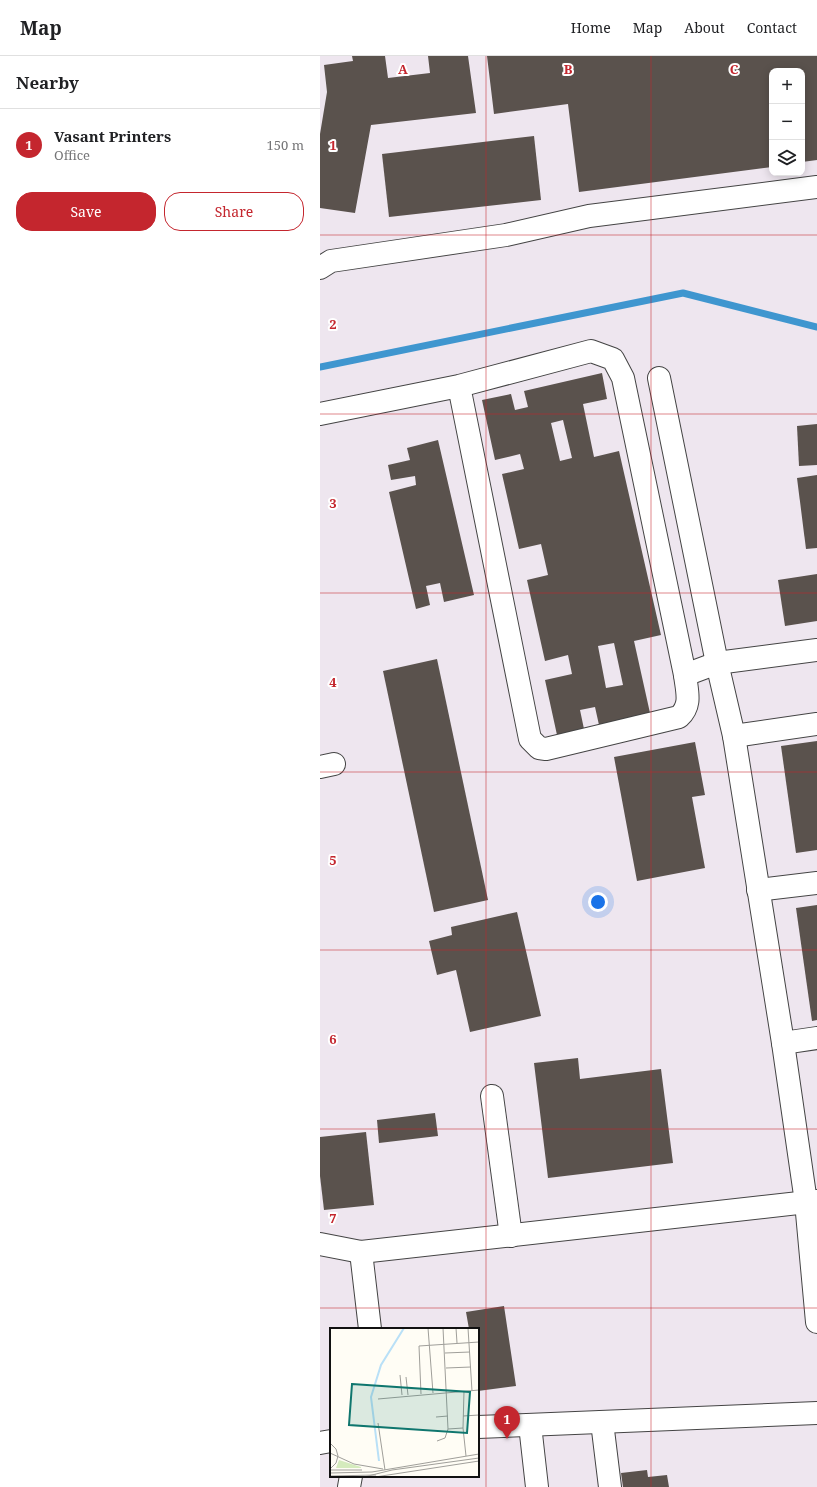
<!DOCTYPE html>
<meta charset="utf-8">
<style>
:root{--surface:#fff;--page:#f2f2f2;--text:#202124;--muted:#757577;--line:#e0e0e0;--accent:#c4262e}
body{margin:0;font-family:"Noto Serif",serif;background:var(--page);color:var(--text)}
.controls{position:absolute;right:12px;top:12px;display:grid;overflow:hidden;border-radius:8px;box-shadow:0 2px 10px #0003}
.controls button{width:36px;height:36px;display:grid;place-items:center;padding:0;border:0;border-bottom:1px solid var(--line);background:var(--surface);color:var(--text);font:20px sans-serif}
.you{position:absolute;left:278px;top:846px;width:14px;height:14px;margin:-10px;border:3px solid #fff;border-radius:50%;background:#1a73e8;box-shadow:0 0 0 6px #1a73e833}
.badge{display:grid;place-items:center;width:26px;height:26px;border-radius:50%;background:var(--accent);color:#fff;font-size:13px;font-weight:700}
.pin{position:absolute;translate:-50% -33px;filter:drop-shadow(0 1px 2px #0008)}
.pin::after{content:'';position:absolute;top:21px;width:14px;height:12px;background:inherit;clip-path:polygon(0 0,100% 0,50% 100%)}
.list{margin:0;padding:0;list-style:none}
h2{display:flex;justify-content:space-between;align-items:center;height:52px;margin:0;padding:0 16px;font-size:17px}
h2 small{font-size:13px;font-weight:400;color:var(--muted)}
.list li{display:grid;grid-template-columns:26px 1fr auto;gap:12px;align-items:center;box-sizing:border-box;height:72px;padding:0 16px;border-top:1px solid var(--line)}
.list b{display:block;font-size:15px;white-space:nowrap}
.list p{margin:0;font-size:13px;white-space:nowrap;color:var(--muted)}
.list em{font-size:13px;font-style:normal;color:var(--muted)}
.actions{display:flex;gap:8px;padding:12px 16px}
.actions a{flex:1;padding:9px 0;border:1px solid var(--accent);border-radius:16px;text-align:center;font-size:14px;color:var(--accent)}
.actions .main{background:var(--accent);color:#fff}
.icon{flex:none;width:22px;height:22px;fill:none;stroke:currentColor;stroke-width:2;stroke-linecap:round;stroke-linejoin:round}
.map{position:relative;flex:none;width:497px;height:1431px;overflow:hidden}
header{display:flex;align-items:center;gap:24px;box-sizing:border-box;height:56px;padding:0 20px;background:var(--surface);border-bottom:1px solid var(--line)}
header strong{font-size:19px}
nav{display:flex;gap:22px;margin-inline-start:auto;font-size:14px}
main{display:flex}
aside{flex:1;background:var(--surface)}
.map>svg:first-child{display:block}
</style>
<header>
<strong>Map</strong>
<nav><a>Home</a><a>Map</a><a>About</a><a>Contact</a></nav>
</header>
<main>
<aside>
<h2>Nearby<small></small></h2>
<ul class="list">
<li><span class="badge">1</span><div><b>Vasant Printers</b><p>Office</p></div><em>150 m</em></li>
</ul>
<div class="actions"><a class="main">Save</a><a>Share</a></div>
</aside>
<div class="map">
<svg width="497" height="1431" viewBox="0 0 497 1431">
<rect width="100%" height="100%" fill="#fffdf5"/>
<path fill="#eee6ef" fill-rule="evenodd" d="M0 0H497V1431H0ZM452 15H482V117H452ZM11 1273H158V1420H11Z"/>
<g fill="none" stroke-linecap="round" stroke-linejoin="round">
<path stroke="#3f96cf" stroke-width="7" d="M0 311 363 237 497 271"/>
</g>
<g fill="#5a524d" fill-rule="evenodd">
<path d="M32 0H65L68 22 110 17 108 0H148L156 57 51 69 35 157 0 152V78L7 36 4 9 33 5Z"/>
<path d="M167 0H497V104L482 106V15H452V111L259 136 248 48 174 58Z"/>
<path d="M214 80 221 144 69 161 62 98Z"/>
<path d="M282 317 287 343 263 348 274 401 299 395 341 579 314 585 330 657 279 669 275 651 260 654 264 673 237 679 225 624 252 618 248 599 225 605 207 524 228 519 221 488 199 493 182 418 204 413 200 398 175 404 162 344 191 338 195 354 208 351 204 335ZM243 364 252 402 240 405 231 367ZM294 587 303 629 286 632 278 590Z"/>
<path d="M497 368V409L479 410 477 370Z"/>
<path d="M118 384 154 539 124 546 120 527 106 530 110 549 96 553 69 436 96 429 95 420 71 424 68 409 90 404 87 392Z"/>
<path d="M497 419V492L486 493 477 422Z"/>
<path d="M497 518V565L465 570 458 524Z"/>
<path d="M117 603 168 844 114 856 63 615Z"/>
<path d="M497 685V794L476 797 461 690Z"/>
<path d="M375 686 385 739 372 741 385 812 317 825 294 701Z"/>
<path d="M497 849V964L492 965 476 852Z"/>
<path d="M197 856 221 960 150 976 136 914 117 919 109 885 132 879 131 871Z"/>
<path d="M258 1002 260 1023 341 1013 353 1107 228 1122 214 1007Z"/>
<path d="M115 1057 118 1080 59 1087 57 1064Z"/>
<path d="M46 1076 54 1149 4 1154 0 1120V1081Z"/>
<path d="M184 1250 196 1330 158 1335V1273H149L146 1256Z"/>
<path d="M327 1414 328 1421 347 1419 349 1431H303L301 1417Z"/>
</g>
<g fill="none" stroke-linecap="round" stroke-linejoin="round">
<g stroke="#444" stroke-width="24">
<g id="minor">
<path d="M0 212 11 205 186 179 269 160 497 131"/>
<path d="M339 322 397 607 414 680 463 987 486 1146 497 1266"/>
<path d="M0 358 139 330 271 295 293 303 303 322 365 619C367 636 372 649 359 661L226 693 219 692 210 683 139 330"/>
<path d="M365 619 397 607 497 594"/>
<path d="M414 680 497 668"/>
<path d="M0 711 14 708"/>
<path d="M438 834 497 827"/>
<path d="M463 987 497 982"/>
<path d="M172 1040 191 1180"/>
<path d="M0 1188 41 1196 497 1145"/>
<path d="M41 1196 50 1273"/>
<path d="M282 1366 290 1431"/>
<path d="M210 1369 217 1431"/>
<path d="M158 1371 497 1357"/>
<path d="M0 1387 11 1385"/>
<path d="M29 1431 31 1420"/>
</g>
</g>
<use href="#minor" stroke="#fff" stroke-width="22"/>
</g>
<path fill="none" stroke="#c4262e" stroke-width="1" stroke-opacity="0.55" d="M166 0V1431M331 0V1431M0 179H497M0 358H497M0 537H497M0 716H497M0 894H497M0 1073H497M0 1252H497"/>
<g transform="translate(10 1272)">
<rect width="149" height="149" fill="#fffdf5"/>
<path d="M9 132 31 139V140H6Z" fill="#d5ebbd"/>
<path fill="none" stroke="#b9e0f7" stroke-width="2" d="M49 133 41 69 51 37 74 0"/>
<path fill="none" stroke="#a09f9a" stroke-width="1" d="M98 0 103 65M126 0 127 15M138 0 142 63M115 25 140 24M116 40 141 39M70 47 72 67M76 49 78 67M134 63 133 100 136 128M91 66 89 18 149 14M48 71 149 62M133 88 149 87M106 89 118 88M48 95 55 142M118 101 133 100M107 113 115 110 118 101 113 0M0 115 6 121 8 128 6 135 0 141M0 125 24 136 53 141M0 142H32M0 145 42 144 149 126M0 148 46 147M34 149 62 142 149 130M45 149 149 133"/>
<path fill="#0f766e" fill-opacity="0.15" stroke="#0f766e" stroke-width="2" d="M22 56 140 64 137 105 19 97Z"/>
<rect width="149" height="149" fill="none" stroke="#111" stroke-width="2"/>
</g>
<g font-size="13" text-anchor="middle" font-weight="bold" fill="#c4262e" stroke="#fff" stroke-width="4" stroke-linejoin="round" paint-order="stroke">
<text x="83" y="18">A</text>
<text x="248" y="18">B</text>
<text x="414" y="18">C</text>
<text x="13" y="94">1</text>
<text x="13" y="273">2</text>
<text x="13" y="452">3</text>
<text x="13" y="631">4</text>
<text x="13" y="809">5</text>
<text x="13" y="988">6</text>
<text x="13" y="1167">7</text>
</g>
</svg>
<div class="controls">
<button>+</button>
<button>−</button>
<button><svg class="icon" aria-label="layers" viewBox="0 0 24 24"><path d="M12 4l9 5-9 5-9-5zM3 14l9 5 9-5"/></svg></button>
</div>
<div class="you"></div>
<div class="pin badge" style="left:187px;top:1383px">1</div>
</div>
</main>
